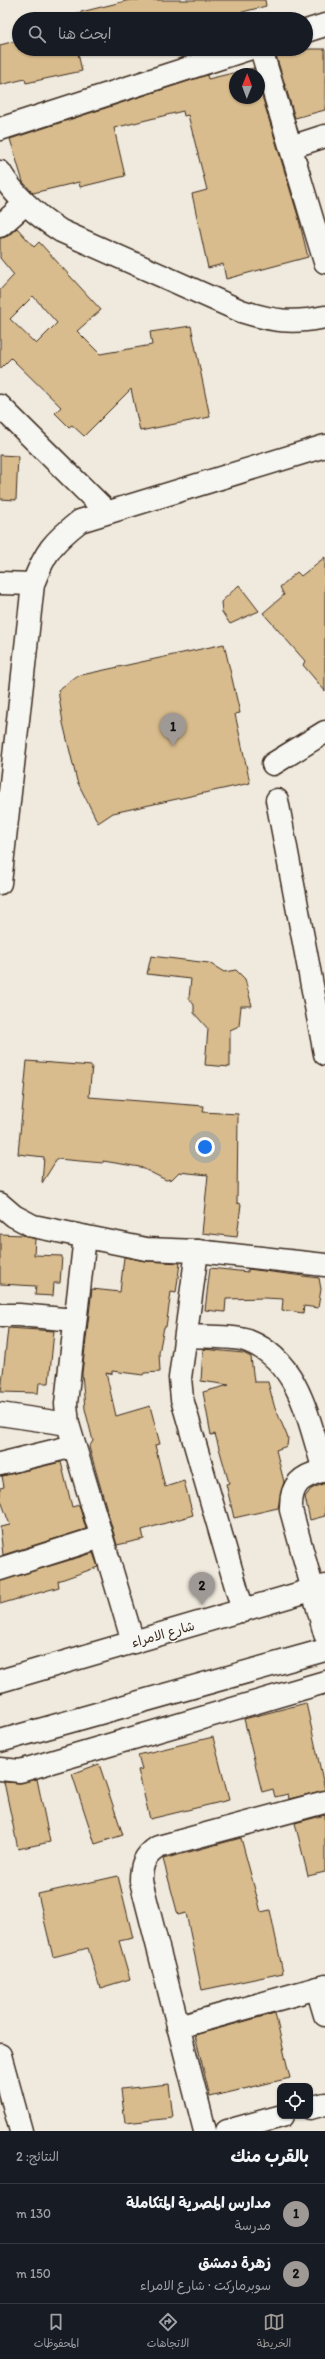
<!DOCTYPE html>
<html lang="ar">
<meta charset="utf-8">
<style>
:root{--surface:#171b24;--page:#20242c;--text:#f1f3f6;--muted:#9ea1a6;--line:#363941;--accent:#9f9995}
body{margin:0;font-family:Itim,"Playpen Sans Arabic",sans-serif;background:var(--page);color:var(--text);direction:rtl}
.controls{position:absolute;right:12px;bottom:12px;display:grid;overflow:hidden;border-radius:8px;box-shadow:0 1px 3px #0004}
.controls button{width:36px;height:36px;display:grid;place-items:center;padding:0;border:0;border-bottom:1px solid var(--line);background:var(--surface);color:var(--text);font:20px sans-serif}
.compass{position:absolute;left:229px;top:68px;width:36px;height:36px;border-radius:50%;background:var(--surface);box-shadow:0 1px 3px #0004;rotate:1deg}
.you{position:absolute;left:205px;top:1147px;width:14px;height:14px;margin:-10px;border:3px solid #fff;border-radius:50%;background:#1a73e8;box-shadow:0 0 0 6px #1a73e833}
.badge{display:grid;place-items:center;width:26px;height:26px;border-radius:50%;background:var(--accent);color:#111;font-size:13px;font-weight:700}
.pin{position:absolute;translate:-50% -33px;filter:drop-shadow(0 1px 2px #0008)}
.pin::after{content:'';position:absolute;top:21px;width:14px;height:12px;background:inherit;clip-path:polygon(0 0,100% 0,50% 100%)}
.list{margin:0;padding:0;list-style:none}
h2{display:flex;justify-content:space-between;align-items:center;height:52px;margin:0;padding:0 16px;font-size:17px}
h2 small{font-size:13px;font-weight:400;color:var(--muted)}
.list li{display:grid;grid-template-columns:26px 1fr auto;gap:12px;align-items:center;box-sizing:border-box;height:60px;padding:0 16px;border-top:1px solid var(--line)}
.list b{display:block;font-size:15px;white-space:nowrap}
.list p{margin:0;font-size:13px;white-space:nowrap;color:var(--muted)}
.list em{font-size:13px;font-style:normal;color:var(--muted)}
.icon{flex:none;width:22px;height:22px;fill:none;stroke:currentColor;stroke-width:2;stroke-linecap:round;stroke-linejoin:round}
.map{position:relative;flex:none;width:325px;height:2131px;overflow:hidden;direction:ltr}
.search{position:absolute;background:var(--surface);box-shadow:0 1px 3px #0004;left:12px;right:12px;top:12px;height:44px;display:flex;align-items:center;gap:10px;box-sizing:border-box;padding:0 14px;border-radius:22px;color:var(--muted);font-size:15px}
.sheet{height:172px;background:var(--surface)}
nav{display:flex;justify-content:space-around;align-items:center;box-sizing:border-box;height:56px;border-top:1px solid var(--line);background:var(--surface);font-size:11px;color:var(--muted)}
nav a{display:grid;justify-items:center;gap:2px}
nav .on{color:var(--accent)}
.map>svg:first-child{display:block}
</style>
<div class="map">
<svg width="325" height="2131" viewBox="0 0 325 2131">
<rect width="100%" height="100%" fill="#f0eade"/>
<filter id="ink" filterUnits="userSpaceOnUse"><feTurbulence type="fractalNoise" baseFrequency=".025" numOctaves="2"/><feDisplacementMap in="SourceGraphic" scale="8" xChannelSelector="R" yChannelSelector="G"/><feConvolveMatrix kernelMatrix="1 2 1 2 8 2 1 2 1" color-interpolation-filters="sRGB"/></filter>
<g filter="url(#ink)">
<g fill="#d8bc8d" stroke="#3b2a1e" fill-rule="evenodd">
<path d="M130 0H265L266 6 227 16 228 19H78L77 13Z"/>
<path d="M19 40V49H77L82 71 26 83 25 79 0 85V45Z"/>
<path d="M274 49H325V110L295 118Z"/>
<path d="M254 68 255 74H235V98H259V86L298 216 308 257 226 279 223 264 208 268 192 194 207 190 188 115 184 116 183 111 114 128 125 176 80 187 79 182 33 193 23 182 10 139 207 75 208 79Z"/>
<path d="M17 228 34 247 39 242 101 310 77 331 100 354 152 345 150 332 191 326 210 417 140 431 131 389 84 436 72 425 69 427 55 413 61 407 11 358 0 369V290L14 275 0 258V238L8 236ZM33 296 57 323 36 344 10 319Z"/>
<path d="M0 455 18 456 16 500 0 499Z"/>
<path d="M325 557V691L303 665 305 661 263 613 284 595 280 587 297 572 301 576Z"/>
<path d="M239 585 259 611 230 624 222 612 221 602Z"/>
<path d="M224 644 240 713 235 714 250 783 113 813 98 823 77 781 63 723 58 690 77 676Z"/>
<path d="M151 956 209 963 224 972 236 970 245 979 252 1006H241L239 1026 230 1030V1067L205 1065 208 1029 194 1013V1005L189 998 191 979 147 974Z"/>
<path d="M27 1061 92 1066 89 1097 204 1106 203 1112 238 1114 237 1203 241 1204 237 1237 202 1233 208 1175 179 1172 172 1179 166 1180 140 1167 103 1161V1163L57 1159 42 1183 44 1157 18 1154Z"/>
<path d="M0 1234 23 1235 35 1239 34 1255 62 1256 60 1283H54L53 1296 35 1295 36 1286 0 1284Z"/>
<path d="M124 1257 145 1261 180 1263 176 1293 171 1292 166 1327H164L159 1353 160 1372 144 1373 143 1375 112 1371V1374L106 1373 116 1416 150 1406 160 1444 155 1445 165 1487 184 1481 193 1515 142 1530 144 1539 117 1545 89 1447 93 1441 85 1409 82 1373 92 1289 120 1292Z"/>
<path d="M210 1268 248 1272V1269L319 1278 321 1289 318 1308 304 1306 303 1313 282 1310 283 1299 264 1298 226 1299 225 1312 205 1310Z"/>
<path d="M8 1328 54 1331 49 1383H39L38 1393 1 1392Z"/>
<path d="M203 1349 243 1353 251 1357 254 1382H268L274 1405 288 1438 287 1446 276 1450 284 1482 278 1508 234 1518 226 1484 229 1483 215 1434 211 1435 203 1392 229 1385 201 1381Z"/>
<path d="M61 1462 72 1507 79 1505 86 1529 3 1555 0 1527 10 1525 0 1498V1488L4 1487 2 1476Z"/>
<path d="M325 1483V1516L310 1520 305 1497 311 1489Z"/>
<path d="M93 1553 98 1567 58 1581 59 1587 0 1604V1581Z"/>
<path d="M306 1703 325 1790 289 1799 288 1794 275 1797 273 1789 262 1792 244 1719Z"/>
<path d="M213 1737 229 1800 150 1819 138 1770 142 1769 138 1755Z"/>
<path d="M99 1764 123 1835 95 1844 72 1774Z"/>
<path d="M37 1779 50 1842 18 1849 4 1782 19 1783Z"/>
<path d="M325 1815V1872L308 1876 295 1823Z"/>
<path d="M241 1838 261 1912 270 1910 283 1973 202 1990 186 1913 178 1915 163 1859Z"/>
<path d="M118 1876 133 1938 119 1941 130 1979 100 1988 88 1948 53 1957 38 1894Z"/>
<path d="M275 2013 290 2078 210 2097 195 2035Z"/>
<path d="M169 2084 173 2118 125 2123 121 2089Z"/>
</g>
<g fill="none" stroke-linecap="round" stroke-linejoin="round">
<g stroke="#3b2a1e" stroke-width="25">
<g id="minor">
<path d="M306 31 325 25"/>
<path d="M261 49 325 262"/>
<path d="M0 129 248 49"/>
<path d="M291 147 325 136"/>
<path d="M0 172C15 197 36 215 61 231L241 311C273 321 292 324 325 317"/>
<path d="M0 226 25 204"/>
<path d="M0 406 107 512"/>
<path d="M0 583 33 584"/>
<path d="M273 764 325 732"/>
<path d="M277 800 325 1054"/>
<path d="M0 883 33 584C45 552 53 542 80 521L325 446"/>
<path d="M0 1204 14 1216 33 1226 146 1249 197 1251 325 1265"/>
<path d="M85 1237 68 1385 66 1404 68 1424 133 1642"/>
<path d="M197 1251 180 1378 182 1399 243 1611"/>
<path d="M0 1315H19L75 1320"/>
<path d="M187 1336C202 1337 236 1336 248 1341 300 1361 309 1423 324 1470"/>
<path d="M0 1414 68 1424"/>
<path d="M0 1464 74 1446"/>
<path d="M325 1470C301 1476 290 1484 291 1510L325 1634"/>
<path d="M0 1569 101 1537"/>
<path d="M0 1681 325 1586"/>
<path d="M0 1741 325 1650"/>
<path d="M0 1769 20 1771 325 1682"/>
<path d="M317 1988 325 2015"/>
<path d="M178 2027 325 1986"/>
<path d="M0 2055 21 2131"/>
<path d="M310 2108 325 2104"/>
<path d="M205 2131 141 1881C141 1865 144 1856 158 1847L325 1802"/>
<path d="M227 2131 282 2116"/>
</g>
</g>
<use href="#minor" stroke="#f6f6f2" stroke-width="22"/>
</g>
</g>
<g text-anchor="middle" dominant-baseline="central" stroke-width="3" stroke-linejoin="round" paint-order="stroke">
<g font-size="13" fill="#3b2a1e" stroke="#f6f6f2">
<text transform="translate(163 1634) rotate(-16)">شارع الامراء</text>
</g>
</g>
</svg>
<div class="controls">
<button><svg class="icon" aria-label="locate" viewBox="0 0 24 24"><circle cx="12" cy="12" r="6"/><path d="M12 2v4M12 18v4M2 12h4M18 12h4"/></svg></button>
</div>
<svg class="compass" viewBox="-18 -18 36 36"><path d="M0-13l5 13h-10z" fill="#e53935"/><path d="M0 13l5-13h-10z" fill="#9ea1a6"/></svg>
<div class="you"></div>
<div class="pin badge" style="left:173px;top:746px">1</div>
<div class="pin badge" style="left:202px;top:1605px">2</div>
<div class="search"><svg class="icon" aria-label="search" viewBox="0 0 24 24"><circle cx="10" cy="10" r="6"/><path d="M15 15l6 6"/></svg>ابحث هنا</div>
</div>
<section class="sheet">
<h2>بالقرب منك<small>النتائج: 2</small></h2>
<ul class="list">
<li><span class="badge">1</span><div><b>مدارس المصرية المتكاملة</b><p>مدرسة</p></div><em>130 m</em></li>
<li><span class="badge">2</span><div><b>زهرة دمشق</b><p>سوبرماركت · شارع الامراء</p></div><em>150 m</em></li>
</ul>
</section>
<nav>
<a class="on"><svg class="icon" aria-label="map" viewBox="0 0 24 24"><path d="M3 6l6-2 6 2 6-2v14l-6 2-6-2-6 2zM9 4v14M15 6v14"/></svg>الخريطة</a>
<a><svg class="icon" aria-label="directions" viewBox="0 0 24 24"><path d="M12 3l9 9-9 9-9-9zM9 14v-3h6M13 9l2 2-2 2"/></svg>الاتجاهات</a>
<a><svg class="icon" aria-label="saved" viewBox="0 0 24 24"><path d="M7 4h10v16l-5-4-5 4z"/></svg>المحفوظات</a>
</nav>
